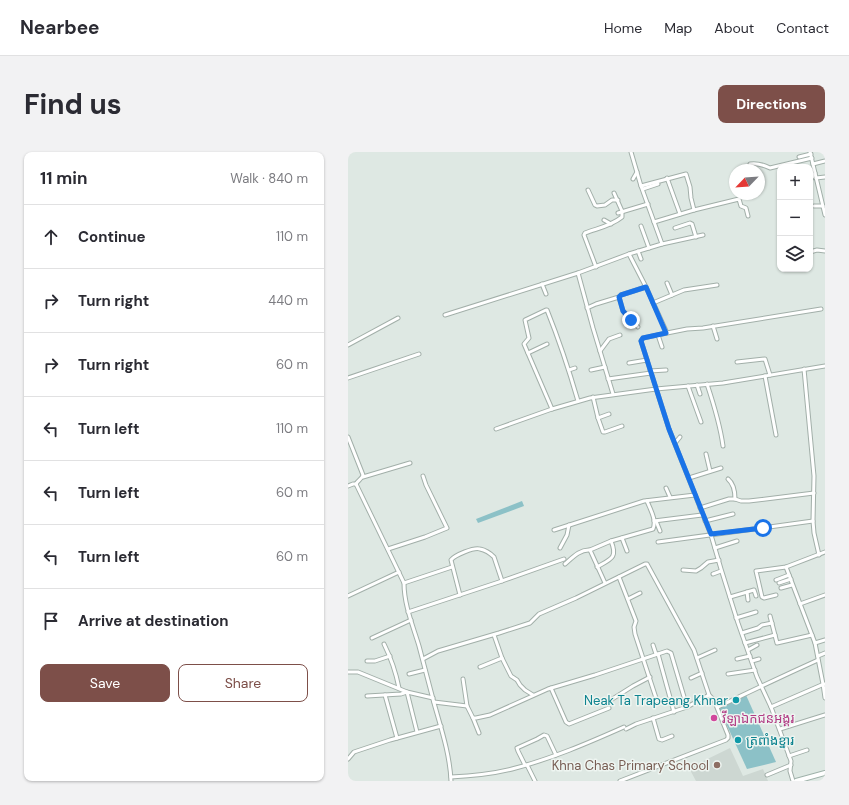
<!DOCTYPE html>
<meta charset="utf-8">
<style>
:root{--surface:#fff;--page:#f2f2f3;--text:#2b2b33;--muted:#7c7c81;--line:#e1e1e2;--accent:#7d4f49}
body{margin:0;font-family:"DM Sans","Noto Sans Khmer",sans-serif;background:var(--page);color:var(--text)}
.controls{position:absolute;right:12px;top:12px;display:grid;overflow:hidden;border-radius:8px;box-shadow:0 1px 3px #0004}
.controls button{width:36px;height:36px;display:grid;place-items:center;padding:0;border:0;border-bottom:1px solid var(--line);background:var(--surface);color:var(--text);font:20px sans-serif}
.compass{position:absolute;left:381px;top:12px;width:36px;height:36px;border-radius:50%;background:var(--surface);box-shadow:0 1px 3px #0004;rotate:245deg}
.stop{position:absolute;width:12px;height:12px;margin:-9px;border:3px solid #1a73e8;border-radius:50%;background:#fff}
.stop.end{background:#1a73e8;border-color:#fff;box-shadow:0 1px 4px #0008}
.list{margin:0;padding:0;list-style:none}
h2{display:flex;justify-content:space-between;align-items:center;height:52px;margin:0;padding:0 16px;font-size:17px}
h2 small{font-size:13px;font-weight:400;color:var(--muted)}
.list li{display:grid;grid-template-columns:26px 1fr auto;gap:12px;align-items:center;box-sizing:border-box;height:64px;padding:0 16px;border-top:1px solid var(--line)}
.list b{display:block;font-size:15px;white-space:nowrap}
.list em{font-size:13px;font-style:normal;color:var(--muted)}
.actions{display:flex;gap:8px;padding:12px 16px}
.actions a{flex:1;padding:9px 0;border:1px solid var(--accent);border-radius:8px;text-align:center;font-size:14px;color:var(--accent)}
.actions .main{background:var(--accent);color:#fff}
.icon{flex:none;width:22px;height:22px;fill:none;stroke:currentColor;stroke-width:2;stroke-linecap:round;stroke-linejoin:round}
.map{position:relative;flex:none;width:477px;height:629px;overflow:hidden;border-radius:8px}
header{display:flex;align-items:center;gap:24px;box-sizing:border-box;height:56px;padding:0 20px;background:var(--surface);border-bottom:1px solid var(--line)}
header strong{font-size:19px}
nav{display:flex;gap:22px;margin-inline-start:auto;font-size:14px}
.intro{display:flex;align-items:center;justify-content:space-between;box-sizing:border-box;height:96px;padding:0 24px}
h1{margin:0;font-size:28px}
.button{padding:10px 18px;border-radius:8px;background:var(--accent);color:#fff;font-size:14px;font-weight:700}
main{display:flex;gap:24px;padding:0 24px}
aside{flex:1;background:var(--surface);border-radius:8px;box-shadow:0 1px 3px #0004}
.map>svg:first-child{display:block}
</style>
<header>
<strong>Nearbee</strong>
<nav><a>Home</a><a>Map</a><a>About</a><a>Contact</a></nav>
</header>
<div class="intro"><h1>Find us</h1><a class="button">Directions</a></div>
<main>
<aside>
<h2>11 min<small>Walk · 840 m</small></h2>
<ul class="list">
<li><svg class="icon" aria-label="ahead" viewBox="0 0 24 24"><path d="M12 20V5M6 11l6-6 6 6"/></svg><div><b>Continue</b></div><em>110 m</em></li>
<li><svg class="icon" aria-label="right" viewBox="0 0 24 24"><path d="M7 20v-9h11M14 6l5 5-5 5"/></svg><div><b>Turn right</b></div><em>440 m</em></li>
<li><svg class="icon" aria-label="right" viewBox="0 0 24 24"><path d="M7 20v-9h11M14 6l5 5-5 5"/></svg><div><b>Turn right</b></div><em>60 m</em></li>
<li><svg class="icon" aria-label="left" viewBox="0 0 24 24"><path d="M17 20v-9H6M10 6l-5 5 5 5"/></svg><div><b>Turn left</b></div><em>110 m</em></li>
<li><svg class="icon" aria-label="left" viewBox="0 0 24 24"><path d="M17 20v-9H6M10 6l-5 5 5 5"/></svg><div><b>Turn left</b></div><em>60 m</em></li>
<li><svg class="icon" aria-label="left" viewBox="0 0 24 24"><path d="M17 20v-9H6M10 6l-5 5 5 5"/></svg><div><b>Turn left</b></div><em>60 m</em></li>
<li><svg class="icon" aria-label="arrive" viewBox="0 0 24 24"><path d="M6 21V4h12l-3 4 3 4H6"/></svg><div><b>Arrive at destination</b></div></li>
</ul>
<div class="actions"><a class="main">Save</a><a>Share</a></div>
</aside>
<div class="map">
<svg width="477" height="629" viewBox="0 0 477 629">
<rect width="100%" height="100%" fill="#dee8e3"/>
<path fill="#cdd7d2" d="M382 596 395 624 415 617 420 629H348L341 616Z"/>
<g fill="#8cc1c7">
<path d="M174 349 176 354 130 371 128 367Z"/>
<path d="M398 543 428 610 399 617 371 556Z"/>
</g>
<g fill="none" stroke-linecap="round" stroke-linejoin="round">
<g stroke="#a2afa9" stroke-width="5">
<g id="street">
<path d="M283 0 293 34 314 92 281 102 298 135 319 181 295 186 293 189 321 277 363 383 373 417 390 471 409 525 423 555 443 609 442 619 445 629"/>
<path d="M462 0 477 63"/>
<path d="M451 5 463 2"/>
<path d="M402 12C409 11 416 13 422 16L464 6"/>
<path d="M465 12 477 9"/>
<path d="M319 26 332 62"/>
<path d="M468 26 477 25"/>
<path d="M285 27 289 20"/>
<path d="M462 29 467 21"/>
<path d="M293 34 338 22 342 35 343 46 346 58"/>
<path d="M295 37 310 32"/>
<path d="M240 38 247 53 249 54 257 53 264 48H270"/>
<path d="M466 54H475"/>
<path d="M270 61 300 52"/>
<path d="M256 68 263 72"/>
<path d="M306 70 346 58 391 47 393 54 398 56 400 64"/>
<path d="M293 74 301 96"/>
<path d="M327 76 342 71 344 72 348 85"/>
<path d="M314 92 355 83"/>
<path d="M290 99 293 107"/>
<path d="M462 100 469 98 477 99"/>
<path d="M248 115 236 83 237 81C250 76 263 74 274 65V59L266 41"/>
<path d="M230 121 245 176 265 242"/>
<path d="M319 131 324 143"/>
<path d="M194 132 198 142"/>
<path d="M271 145 275 159 290 175"/>
<path d="M305 151 336 138 369 133"/>
<path d="M239 156 248 152 271 145 273 143 298 135"/>
<path d="M97 163 230 121 281 102"/>
<path d="M365 174 369 187"/>
<path d="M319 181 339 177 355 176 473 157"/>
<path d="M310 183 314 195"/>
<path d="M0 193 50 166"/>
<path d="M252 199 261 187 272 183"/>
<path d="M180 201 199 192"/>
<path d="M389 210 417 207 422 223"/>
<path d="M281 211 299 208"/>
<path d="M456 217 466 324 465 369 466 381 471 403"/>
<path d="M221 218 227 216"/>
<path d="M243 218 257 215"/>
<path d="M302 219 318 218"/>
<path d="M417 224 428 283"/>
<path d="M0 226 71 202"/>
<path d="M260 227 303 221"/>
<path d="M359 232C366 253 372 272 375 294"/>
<path d="M349 233 352 242"/>
<path d="M340 234 353 270"/>
<path d="M245 245 250 266 255 280H257L274 274"/>
<path d="M204 257 176 192 181 186 177 168 198 158H199C211 188 221 218 230 249"/>
<path d="M250 266 261 262"/>
<path d="M148 277 204 257 242 246 308 237 375 231 477 214"/>
<path d="M0 285 15 323C14 327 10 328 8 332"/>
<path d="M327 291 332 285"/>
<path d="M358 302 362 319"/>
<path d="M15 325 62 311"/>
<path d="M341 326 373 316"/>
<path d="M380 327C386 332 387 340 387 347"/>
<path d="M8 332 56 431C56 453 65 474 71 494 76 513 81 532 86 551 93 576 102 603 103 629"/>
<path d="M0 334 5 332H8"/>
<path d="M318 336 322 345"/>
<path d="M352 356 381 347H387L393 349H401L466 341"/>
<path d="M306 369 354 363"/>
<path d="M308 369 312 379"/>
<path d="M357 369 385 362"/>
<path d="M206 378 296 349 347 343"/>
<path d="M274 386 279 399"/>
<path d="M310 390 465 369"/>
<path d="M212 396 219 383 221 373"/>
<path d="M367 396 389 389"/>
<path d="M40 397 77 385 99 376 78 333 75 324"/>
<path d="M217 412C224 406 232 397 242 398"/>
<path d="M249 415C263 407 270 406 263 389"/>
<path d="M438 415 467 491 475 532 477 546"/>
<path d="M335 418 348 419 353 416 360 410 371 408"/>
<path d="M365 422 373 419"/>
<path d="M271 425 288 469 286 475 287 482 309 549"/>
<path d="M428 428 441 423"/>
<path d="M56 431 104 415"/>
<path d="M257 431 242 398 263 389 305 377C309 368 302 357 299 349"/>
<path d="M431 431 443 427"/>
<path d="M433 436 444 433"/>
<path d="M399 440 400 448"/>
<path d="M112 443 103 408C107 403 126 395 132 397 137 398 143 402 146 405L154 429"/>
<path d="M428 443 416 446 414 445 408 419 438 415 477 400"/>
<path d="M0 444 51 420"/>
<path d="M382 445 406 438 408 444"/>
<path d="M280 447 292 441"/>
<path d="M452 452 477 443"/>
<path d="M60 460 151 430 216 407"/>
<path d="M422 464 429 491 464 483"/>
<path d="M388 466 408 460"/>
<path d="M394 481 410 476 414 473 424 471"/>
<path d="M146 483 154 506 163 524 169 528 172 533 177 538 185 543"/>
<path d="M24 486 63 468"/>
<path d="M397 491 427 483"/>
<path d="M467 491 477 488"/>
<path d="M36 492C43 506 48 521 51 536"/>
<path d="M305 493 308 502"/>
<path d="M400 498 409 493"/>
<path d="M310 502 326 560"/>
<path d="M470 504 477 501"/>
<path d="M349 506 367 498"/>
<path d="M75 507 90 499 151 481 182 471 191 462 228 446 297 412H299L346 498 361 543 366 548 380 583V586L378 588 272 629"/>
<path d="M389 507 402 504"/>
<path d="M19 509H27L42 504"/>
<path d="M404 509 411 507"/>
<path d="M132 515 154 506"/>
<path d="M0 520H10L59 540 69 580"/>
<path d="M61 522 77 518"/>
<path d="M380 522 407 518"/>
<path d="M343 526 354 521"/>
<path d="M115 527 119 554 125 566H128L142 563 200 537 247 523 319 499 323 501 339 555"/>
<path d="M203 536 218 570 221 572 261 556"/>
<path d="M37 543 49 586"/>
<path d="M19 544 53 542 59 540 85 546"/>
<path d="M86 550 119 554"/>
<path d="M258 551 285 534 302 525"/>
<path d="M370 555C403 539 437 523 470 508"/>
<path d="M423 555 476 532"/>
<path d="M125 566 131 581"/>
<path d="M305 566 311 587 314 588 324 584"/>
<path d="M278 577 288 572 339 555 361 543"/>
<path d="M432 577 477 563"/>
<path d="M441 604 459 598"/>
<path d="M0 607 6 600 42 588 93 574"/>
<path d="M177 613 170 599 169 596 189 587 196 583 199 584 208 603"/>
<path d="M179 613 187 629"/>
<path d="M419 623 443 613"/>
<path d="M103 625C123 624 144 622 164 617 203 607 240 591 276 575"/>
</g>
</g>
<g stroke="#9fb2aa" stroke-width="6">
<path id="secondary" d="M448 629 477 621"/>
</g>
<use href="#street" stroke="#fff" stroke-width="3"/>
<use href="#secondary" stroke="#fff" stroke-width="4"/>
</g>
<g fill="none" stroke-linecap="round" stroke-linejoin="round">
<path stroke="#1a73e8" stroke-width="5" d="M283 168 275 159 271 145 273 143 298 135 318 181 295 186 293 189 321 277 363 382 415 376"/>
</g>
<g fill="#0f9aa8" stroke="#eef5f1" stroke-width="1.5">
<circle cx="388" cy="548" r="4"/>
<circle cx="390" cy="588" r="4"/>
</g>
<circle fill="#d1479c" stroke="#eef5f1" stroke-width="1.5" cx="366" cy="566" r="4"/>
<circle fill="#8d6e63" stroke="#eef5f1" stroke-width="1.5" cx="369" cy="613" r="4"/>
<g text-anchor="middle" dominant-baseline="central" stroke-width="3" stroke-linejoin="round" paint-order="stroke">
<g font-size="13" fill="#0d838f" stroke="#eef5f1" text-anchor="end">
<text x="380" y="548">Neak Ta Trapeang Khnar</text>
<text x="398" y="588" text-anchor="start">ត្រពាំងខ្នារ</text>
</g>
<g font-size="13" fill="#b23c85" stroke="#eef5f1" text-anchor="start">
<text x="374" y="566">វីឡាឯកជនអង្គរ</text>
</g>
<g font-size="13" fill="#785e54" stroke="#eef5f1" text-anchor="end">
<text x="361" y="613">Khna Chas Primary School</text>
</g>
</g>
</svg>
<div class="controls">
<button>+</button>
<button>−</button>
<button><svg class="icon" aria-label="layers" viewBox="0 0 24 24"><path d="M12 4l9 5-9 5-9-5zM3 14l9 5 9-5"/></svg></button>
</div>
<svg class="compass" viewBox="-18 -18 36 36"><path d="M0-13l5 13h-10z" fill="#e53935"/><path d="M0 13l5-13h-10z" fill="#7c7c81"/></svg>
<div class="stop" style="left:415px;top:376px"></div>
<div class="stop end" style="left:283px;top:168px"></div>
</div>
</main>
